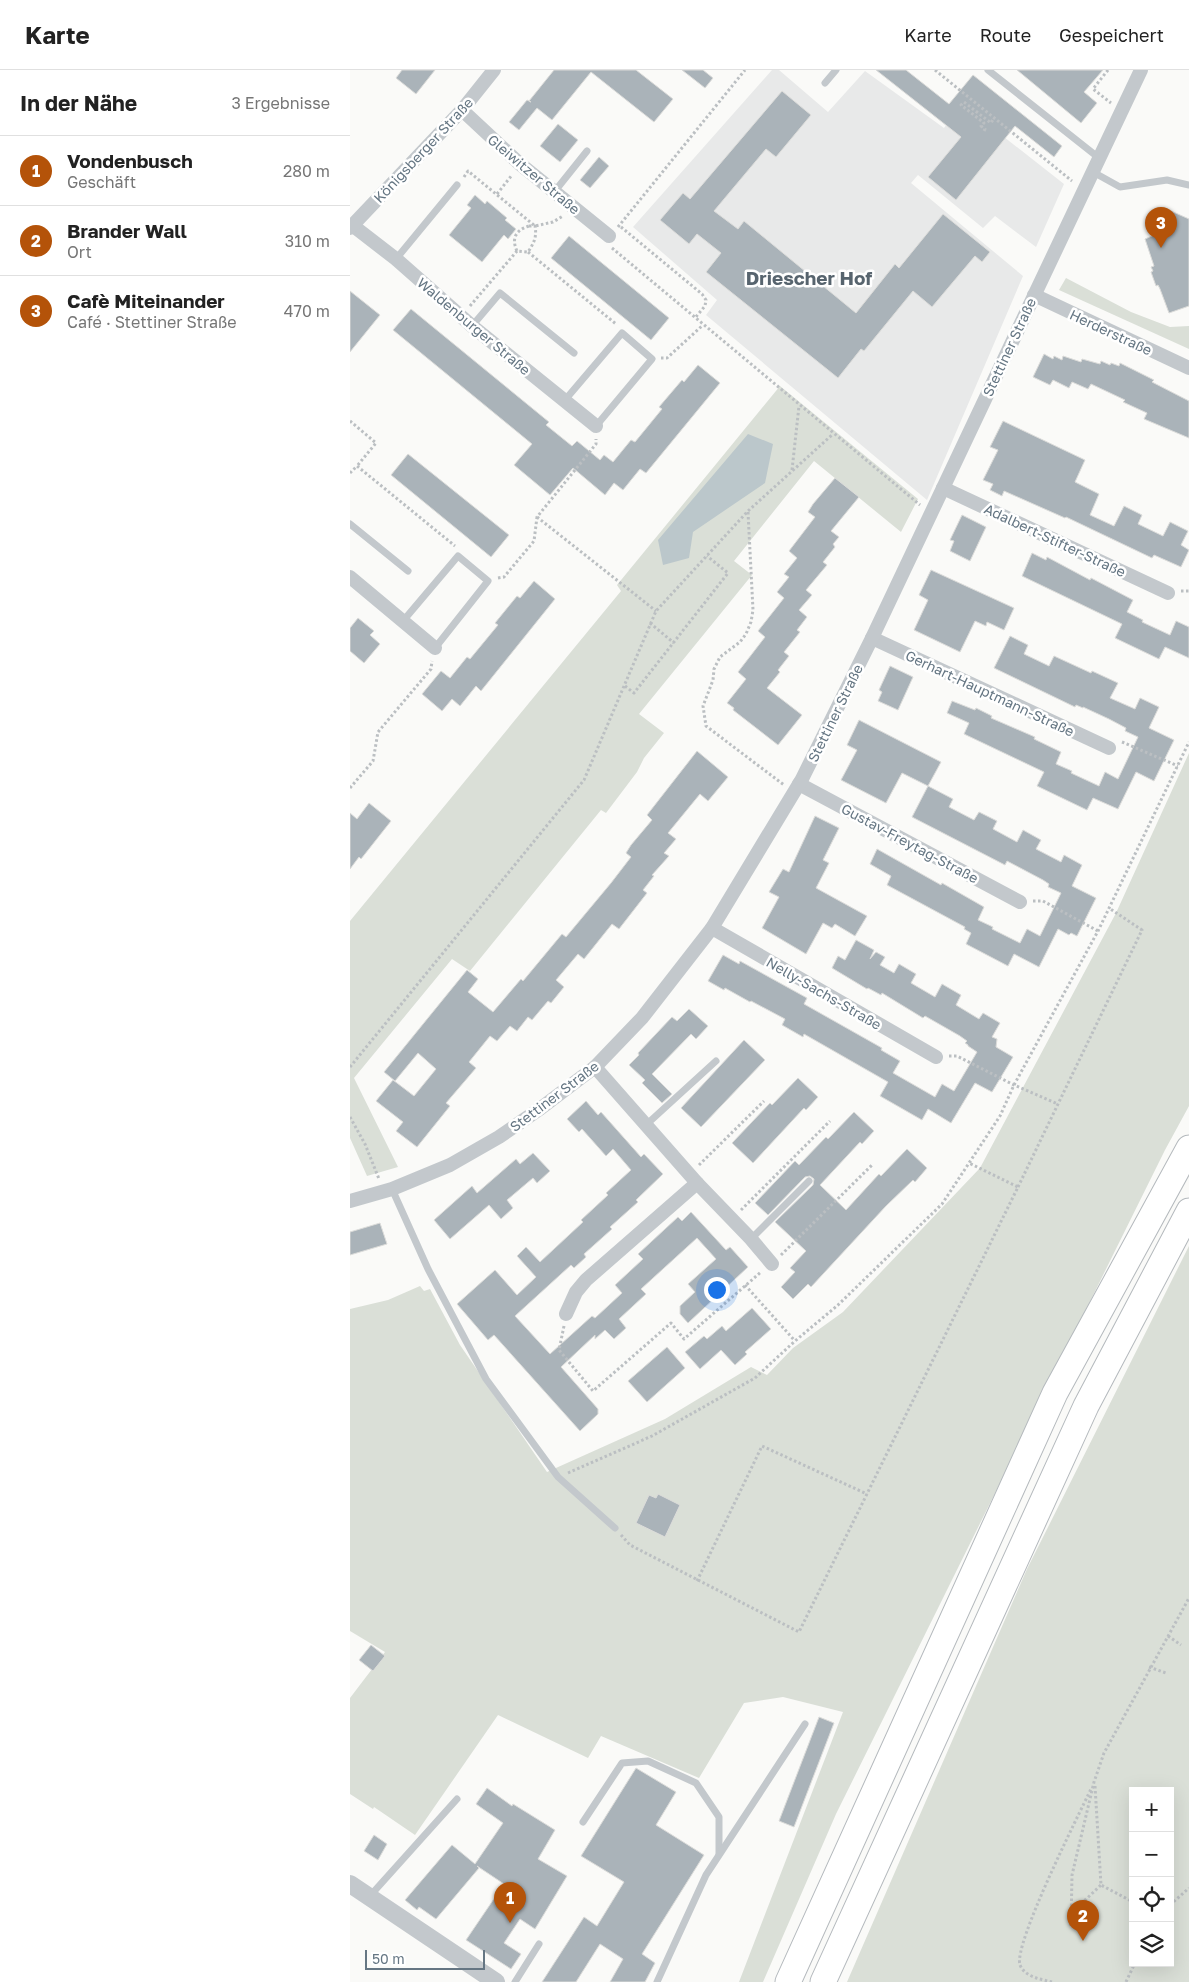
<!DOCTYPE html>
<html lang="de">
<meta charset="utf-8">
<style>
:root{--surface:#fff;--page:#f2f2f2;--text:#222;--muted:#767676;--line:#e0e0e0;--accent:#b45309}
body{margin:0;font-family:"Golos Text",sans-serif;background:var(--page);color:var(--text)}
.controls{position:absolute;right:15px;bottom:15px;display:grid;overflow:hidden;border-radius:0px;box-shadow:0 5px 20px #0002}
.controls button{width:45px;height:45px;display:grid;place-items:center;padding:0;border:0;border-bottom:1px solid var(--line);background:var(--surface);color:var(--text);font:25px sans-serif}
.scale{position:absolute;left:15px;bottom:12px;width:120px;box-sizing:border-box;padding-left:5px;border:2px solid #657683;border-top:0;font-size:14px;line-height:18px;white-space:nowrap;color:#657683;-webkit-text-stroke:4px #fff;paint-order:stroke}
.you{position:absolute;left:366px;top:1219px;width:18px;height:18px;margin:-12px;border:4px solid #fff;border-radius:50%;background:#1a73e8;box-shadow:0 0 0 8px #1a73e833}
.badge{display:grid;place-items:center;width:32px;height:32px;border-radius:50%;background:var(--accent);color:#fff;font-size:16px;font-weight:700}
.pin{position:absolute;translate:-50% -41px;filter:drop-shadow(0 1px 2px #0008)}
.pin::after{content:'';position:absolute;top:26px;width:18px;height:15px;background:inherit;clip-path:polygon(0 0,100% 0,50% 100%)}
.list{margin:0;padding:0;list-style:none}
h2{display:flex;justify-content:space-between;align-items:center;height:65px;margin:0;padding:0 20px;font-size:21px}
h2 small{font-size:16px;font-weight:400;color:var(--muted)}
.list li{display:grid;grid-template-columns:32px 1fr auto;gap:15px;align-items:center;box-sizing:border-box;height:70px;padding:0 20px;border-top:1px solid var(--line)}
.list b{display:block;font-size:19px;white-space:nowrap}
.list p{margin:0;font-size:16px;white-space:nowrap;color:var(--muted)}
.list em{font-size:16px;font-style:normal;color:var(--muted)}
.icon{flex:none;width:28px;height:28px;fill:none;stroke:currentColor;stroke-width:2;stroke-linecap:round;stroke-linejoin:round}
.map{position:relative;flex:none;width:839px;height:1912px;overflow:hidden}
header{display:flex;align-items:center;gap:30px;box-sizing:border-box;height:70px;padding:0 25px;background:var(--surface);border-bottom:1px solid var(--line)}
header strong{font-size:24px}
nav{display:flex;gap:28px;margin-inline-start:auto;font-size:18px}
main{display:flex}
aside{flex:1;background:var(--surface)}
.map>svg:first-child{display:block}
</style>
<header>
<strong>Karte</strong>
<nav><a>Karte</a><a>Route</a><a>Gespeichert</a></nav>
</header>
<main>
<aside>
<h2>In der Nähe<small>3 Ergebnisse</small></h2>
<ul class="list">
<li><span class="badge">1</span><div><b>Vondenbusch</b><p>Geschäft</p></div><em>280 m</em></li>
<li><span class="badge">2</span><div><b>Brander Wall</b><p>Ort</p></div><em>310 m</em></li>
<li><span class="badge">3</span><div><b>Cafè Miteinander</b><p>Café · Stettiner Straße</p></div><em>470 m</em></li>
</ul>
</aside>
<div class="map">
<svg width="839" height="1912" viewBox="0 0 839 1912">
<rect width="100%" height="100%" fill="#fafaf8"/>
<path fill="#e8e9e9" d="M422 0H429L478 42 515 1 594 58 612 34 714 114 686 177 645 146 633 158 568 105 561 113 673 206 577 430 356 245 367 230 283 157Z"/>
<g fill="#dadfd7" fill-rule="evenodd">
<path d="M716 208 781 242 820 257 839 256V279L709 220Z"/>
<path d="M430 316 568 429 551 462 464 391 384 491 402 505 289 644 314 663 294 688 287 702 256 743 251 740 120 901 102 889 4 1008 48 1097 17 1106 0 1068V851L271 521 267 515Z"/>
<path d="M839 683V1036L815 1080 486 1744 413 1912H389L493 1642 433 1627 394 1633 349 1708 251 1666 238 1688 148 1645 65 1765 24 1737 23 1739 0 1724V1628L35 1582 0 1561V1239L38 1230 70 1216 74 1221 80 1219 110 1275 197 1402 315 1349 401 1297 417 1305 443 1278 493 1242 630 1098 766 843Z"/>
<path d="M839 1176V1912H497L677 1499ZM783 1721H820V1893H783Z"/>
</g>
<path fill="#bbc7cb" d="M398 364 423 374 415 413 343 462 339 488 313 495 308 470Z"/>
<g fill="#aab3b9" stroke="#dcdcda">
<path d="M52 0H85L66 24 46 8Z"/>
<path d="M204 0H286L323 29 304 52 241 2 202 50 187 38 169 60 159 52 177 30 181 32 179 31Z"/>
<path d="M332 0H353L363 8 355 18Z"/>
<path d="M526 0H556L599 34 623 5 712 76 704 87 665 56 606 130 578 107 611 67Z"/>
<path d="M667 0H753L734 22 747 33 731 53Z"/>
<path d="M432 21 461 45 426 87 416 79 364 141 388 159 394 151 506 243 545 194 549 198 593 144 640 182 632 192 625 186 582 237 563 221 514 281 511 279 488 308 356 202 371 183 347 164 339 174 310 150 333 123 340 129Z"/>
<path d="M208 54 228 70 210 92 190 76Z"/>
<path d="M249 87 259 96 240 118 230 110Z"/>
<path d="M125 125 135 134 137 131 157 148 155 150 166 159 158 169 154 165 132 192 99 165 121 138 117 135Z"/>
<path d="M821 141 839 149V236L819 243 810 219 808 215 806 216 801 202 803 201 801 197 804 196 795 169 811 162Z"/>
<path d="M219 166 319 248 301 270 201 188Z"/>
<path d="M0 221 30 245 0 282Z"/>
<path d="M61 239 199 352 196 355 222 376 227 371 250 390 254 385 263 392 281 370 285 372 312 339 309 337 332 310 334 312 348 295 370 313 296 403 290 399 273 420 264 413 255 425 223 398 200 425 164 395 182 374 43 260Z"/>
<path d="M694 284 703 289 704 286 712 290 713 286 731 292 732 289 750 294 751 291 760 295 761 293 769 296 770 293 804 310 802 312 839 331V368L794 349 797 343 773 332 775 330 741 314 738 319 722 312 719 318 703 310 700 315 683 307Z"/>
<path d="M653 351 735 390 725 412 749 424 740 445 764 456 774 436 792 445 788 454 813 466 820 452 838 461 831 475 839 480 831 497 804 485 802 488 716 447 715 448 654 421 652 426 640 420 643 414 633 410 648 380 640 377Z"/>
<path d="M58 384 159 465 141 487 41 405Z"/>
<path d="M485 408 509 427 481 461 489 467 483 474 485 477 473 492 477 495 456 520 462 525 449 540 457 547 447 560 450 562 434 582 439 586 428 600 430 602 417 618 452 645 428 675 383 640 384 638 377 633 396 609 388 602 415 567 408 561 434 528 427 522 439 507 434 504 447 488 439 481 465 447 458 442 463 434Z"/>
<path d="M612 445 636 457 620 491 600 481 604 471 600 470Z"/>
<path d="M682 483 696 490 697 487 740 510 741 508 783 530 777 542 793 550 792 552 820 565 826 551 839 557V588L815 577 809 589 765 568 772 554 672 506Z"/>
<path d="M581 500 664 538 654 560 637 552 636 556 625 551 610 582 564 560 578 530 569 525Z"/>
<path d="M184 511 205 529 131 621 126 616 110 636 102 629 92 641 72 624 91 601 100 608 117 587 120 589 148 555 145 553 167 526 170 528Z"/>
<path d="M8 548 24 561 20 565 30 574 14 593 0 581V558Z"/>
<path d="M660 566 678 575 674 584 699 596 704 586 741 603 742 601 768 613 760 628 785 639 790 628 809 637 799 658 824 670 804 711 786 702 768 739 743 728 737 740 687 716 694 702 614 664 619 653 597 643 602 631 625 640 626 638 642 646 641 648 685 667 684 669 711 682 706 694 722 701 721 703 749 716 755 702 768 709 788 667 775 661 776 658 759 649 733 637V638L726 635 725 637 644 598Z"/>
<path d="M540 596 563 607 548 640 528 631 532 622 529 620Z"/>
<path d="M509 650 591 692 578 716 552 703 536 733 491 710 507 680 497 675Z"/>
<path d="M347 681 378 707 358 731 350 724 318 763 326 769 314 783 319 786 302 805 304 806 293 820 297 823 269 859 262 854 234 889 228 884 206 910 214 917 201 933 198 931 182 950 178 947 167 961 160 956 147 971 140 966 119 992 126 998 96 1033 100 1036 67 1077 46 1061 53 1052 26 1031 43 1010 64 1026 86 999 68 983 45 1011 34 1002 117 900 128 909 118 922 143 942 171 909 173 911 212 864 216 867 261 813 281 787 276 783 281 775 302 750 297 745Z"/>
<path d="M578 716 603 729 599 737 624 750 629 742 647 751 643 759 667 772 673 760 691 770 686 779 711 792 714 785 732 795 722 816 746 828 727 866 721 863 719 865 708 859 689 897 664 884 658 896 616 874 621 863 614 859 615 857 537 815 541 806 520 794 527 779 591 815 592 813 634 837 628 850 643 857 642 859 670 873 677 859 690 866 711 823 698 817 699 814 693 810 657 791 655 795 562 747Z"/>
<path d="M19 733 41 751 11 789 9 787 0 799V743L7 749Z"/>
<path d="M465 746 489 758 473 790 479 793 466 818 517 846 505 866 485 854 482 858 473 853 456 884 412 858 429 827 419 822 433 799 439 802Z"/>
<path d="M506 870 524 880 520 889 526 882 535 887 530 895 544 903 549 894 566 904 561 913 585 927 592 914 611 925 606 935 629 949 633 943 650 953 642 967 647 969 646 977 663 987 642 1022 625 1013 601 1053 578 1039 572 1050 530 1026 538 1012 454 964 453 967 432 955 435 949 401 931 400 932 375 918 374 920 358 911 373 885 389 894 390 891 457 928 454 934 532 978 531 980 550 991 543 1003 585 1027 592 1014 604 1021 627 982 618 976V975L615 973 617 971 610 966 575 946 573 948 532 923 531 925 518 918 517 919 482 898 488 886 495 890Z"/>
<path d="M339 939 358 956 346 969 341 964 302 1004 322 1024 312 1033 292 1013 295 1010 279 995 289 985 288 983 322 947 327 951Z"/>
<path d="M394 970 415 990 351 1057 331 1038Z"/>
<path d="M448 1008 468 1027 456 1040 454 1038 403 1093 382 1073 420 1033 422 1035Z"/>
<path d="M236 1031 248 1045 251 1042 291 1087 294 1084 313 1104 286 1130 288 1132 260 1157 262 1159 234 1184 236 1187 224 1198 221 1195 165 1246 200 1284 242 1246 245 1248 272 1223 265 1215 293 1189 288 1184 328 1147 332 1151 341 1142 376 1180 380 1177 398 1197 338 1253 330 1244V1236L345 1222 338 1214 366 1189 347 1168 291 1219 296 1224 269 1249 276 1258 264 1269 255 1260 245 1269V1265L211 1297 248 1339V1344L230 1361 144 1265 138 1270 107 1234 145 1200 167 1225 186 1207 167 1186 176 1177 190 1192 233 1152 231 1150 258 1125 256 1123 281 1100 263 1079 256 1086 232 1059 229 1062 217 1049Z"/>
<path d="M504 1042 524 1061 512 1074 510 1072 470 1115 496 1140 529 1104 531 1106 557 1079 577 1098 565 1112 563 1110 536 1136 461 1217 458 1214 443 1229 431 1217 445 1202 440 1198 456 1181 425 1152 463 1115 464 1109 460 1106 455 1107 418 1145 405 1133 445 1091 449 1095 476 1067 478 1069Z"/>
<path d="M183 1083 200 1101 187 1113 183 1108 157 1130 163 1138 151 1149 139 1135 100 1169 84 1150 122 1116 127 1123 166 1089 170 1094Z"/>
<path d="M30 1153 37 1174 0 1185V1162Z"/>
<path d="M402 1238 421 1259 395 1282 397 1284 385 1295 371 1280 350 1299 335 1282 354 1266 357 1269 372 1256 376 1261Z"/>
<path d="M317 1277 335 1298 297 1332 278 1311Z"/>
<path d="M308 1424 330 1435 315 1467 286 1453 299 1425 306 1428Z"/>
<path d="M21 1575 35 1586 23 1601 9 1590Z"/>
<path d="M469 1647 484 1653 444 1757 429 1751Z"/>
<path d="M286 1698 326 1722 306 1755 354 1785 292 1884 305 1893 295 1912H260L273 1889 250 1874 226 1912H192L234 1847 247 1856 274 1812 231 1786Z"/>
<path d="M137 1718 162 1736 163 1734 205 1760 188 1789 217 1806 185 1859 170 1849 154 1873 171 1884 161 1899 116 1870 154 1814 127 1796 129 1798 86 1849 69 1837 67 1840 55 1830 102 1775 125 1794 153 1753 126 1734Z"/>
<path d="M24 1765 37 1774 28 1790 14 1781Z"/>
</g>
<g fill="none" stroke-linecap="round" stroke-linejoin="round">
<g stroke="#b4b9bd" stroke-width="27">
<g id="motorway">
<path d="M438 1912 705 1323 839 1078"/>
<path d="M473 1912 736 1336 839 1141"/>
</g>
</g>
<g stroke="#bbbfc2" stroke-width="3" stroke-dasharray="2.5 2.5" stroke-linecap="butt">
<path d="M585 0 722 111"/>
<path d="M758 0 743 19 761 33"/>
<path d="M634 61 635 59 631 56 634 53 611 35 614 32 641 53 644 48"/>
<path d="M114 107 118 101 185 156 203 152 213 146"/>
<path d="M147 124 162 105"/>
<path d="M179 156H185C187 167 184 173 178 182L167 181C161 168 166 160 179 156Z"/>
<path d="M268 157 395 0"/>
<path d="M271 157 352 224 356 230 355 236 345 248"/>
<path d="M262 178 570 435"/>
<path d="M178 182 266 254"/>
<path d="M120 236 167 181"/>
<path d="M311 288H317L353 255"/>
<path d="M0 351 26 373 7 396"/>
<path d="M442 400 449 336"/>
<path d="M0 403 7 396 105 476"/>
<path d="M398 442 403 540 401 552 396 564 390 572 370 587 364 599 363 610 353 636 356 656 434 715"/>
<path d="M187 447 306 541"/>
<path d="M148 508 154 507 184 471 187 447 246 374V369"/>
<path d="M831 521H839"/>
<path d="M300 553 324 573"/>
<path d="M275 616 284 623 378 503 357 486"/>
<path d="M772 672 828 696"/>
<path d="M0 718 23 691 28 662 81 599 82 591"/>
<path d="M683 831H693L748 861"/>
<path d="M599 986H607L664 1015 708 1034"/>
<path d="M0 997 234 710 306 541 398 441 483 364"/>
<path d="M0 1047 15 1074 29 1109"/>
<path d="M349 1095 414 1031"/>
<path d="M668 1117 792 860 759 838"/>
<path d="M391 1140 480 1051"/>
<path d="M431 1185 523 1094"/>
<path d="M395 1215 445 1271"/>
<path d="M214 1256 209 1280 243 1321 321 1253 334 1269 411 1202"/>
<path d="M218 1403 302 1366 405 1308 445 1271 488 1235 592 1134 650 1046 664 1015 748 861 839 672"/>
<path d="M271 1465 280 1475 449 1562 668 1117 619 1093"/>
<path d="M347 1511 412 1376 517 1424"/>
<path d="M818 1566 831 1575"/>
<path d="M799 1597 816 1603"/>
<path d="M745 1716 751 1815 783 1832"/>
<path d="M820 1835 839 1818"/>
<path d="M721 1856 722 1805 744 1712 754 1683 839 1528"/>
<path d="M724 1857 730 1851 732 1833 751 1815"/>
<path d="M702 1912C690 1909 675 1907 670 1895 663 1875 729 1744 741 1719"/>
<path d="M776 1912 785 1893"/>
</g>
<g stroke="#c3c8cc" stroke-width="7">
<path d="M638 0 749 88"/>
<path d="M475 13 486 0"/>
<path d="M743 102 770 117 817 110 839 115"/>
<path d="M205 121 237 81"/>
<path d="M46 189 107 115"/>
<path d="M122 256 150 223 224 283"/>
<path d="M215 330 272 263 302 289 246 356"/>
<path d="M0 454 58 501"/>
<path d="M53 551 108 486 138 511 85 578"/>
<path d="M297 1054 366 991"/>
<path d="M42 1119 78 1199 136 1309 208 1407 265 1458"/>
<path d="M401 1169 459 1111"/>
<path d="M233 1752 272 1693 298 1691 346 1713 369 1747V1784"/>
<path d="M19 1827 107 1729"/>
<path d="M165 1912 189 1874"/>
<path d="M307 1912 356 1805 455 1654"/>
</g>
<g stroke="#c3c8cc" stroke-width="14">
<path d="M112 40 170 94 259 166"/>
<path d="M2 155 46 189 122 256 246 356"/>
<path d="M0 158 112 40 144 0"/>
<path d="M684 225 839 298"/>
<path d="M593 418 818 523"/>
<path d="M0 507 85 578"/>
<path d="M522 568 759 678"/>
<path d="M449 714 670 832"/>
<path d="M362 858 586 987"/>
<path d="M245 997 347 1113 401 1169 422 1194"/>
<path d="M0 1131 42 1119 100 1095 149 1067 191 1038 245 997 292 948 362 858 452 709 522 568 791 0"/>
<path d="M216 1244 226 1222 236 1210 347 1113"/>
</g>
<path stroke="#c3c8cc" stroke-width="18" d="M0 1814 146 1912"/>
<use href="#motorway" stroke="#fff" stroke-width="25"/>
</g>
<g text-anchor="middle" dominant-baseline="central" stroke-width="5" stroke-linejoin="round" paint-order="stroke">
<g font-size="14" fill="#657683" stroke="#fff">
<text transform="translate(73 80) rotate(-47)">Königsberger Straße</text>
<text transform="translate(184 104) rotate(40)">Gleiwitzer Straße</text>
<text transform="translate(124 256) rotate(40)">Waldenburger Straße</text>
<text transform="translate(761 262) rotate(25)">Herderstraße</text>
<text transform="translate(659 277) rotate(-65)">Stettiner Straße</text>
<text transform="translate(705 470) rotate(25)">Adalbert-Stifter-Straße</text>
<text transform="translate(640 623) rotate(25)">Gerhart-Hauptmann-Straße</text>
<text transform="translate(485 643) rotate(-64)">Stettiner Straße</text>
<text transform="translate(560 773) rotate(28)">Gustav-Freytag-Straße</text>
<text transform="translate(474 923) rotate(30)">Nelly-Sachs-Straße</text>
<text transform="translate(204 1026) rotate(-37)">Stettiner Straße</text>
</g>
<g font-size="19" font-weight="bold" fill="#57646e" stroke="#fff">
<text x="459" y="207">Driescher Hof</text>
</g>
</g>
</svg>
<div class="controls">
<button>+</button>
<button>−</button>
<button><svg class="icon" aria-label="locate" viewBox="0 0 24 24"><circle cx="12" cy="12" r="6"/><path d="M12 2v4M12 18v4M2 12h4M18 12h4"/></svg></button>
<button><svg class="icon" aria-label="layers" viewBox="0 0 24 24"><path d="M12 4l9 5-9 5-9-5zM3 14l9 5 9-5"/></svg></button>
</div>
<div class="scale">50 m</div>
<div class="you"></div>
<div class="pin badge" style="left:160px;top:1853px">1</div>
<div class="pin badge" style="left:733px;top:1871px">2</div>
<div class="pin badge" style="left:811px;top:178px">3</div>
</div>
</main>
